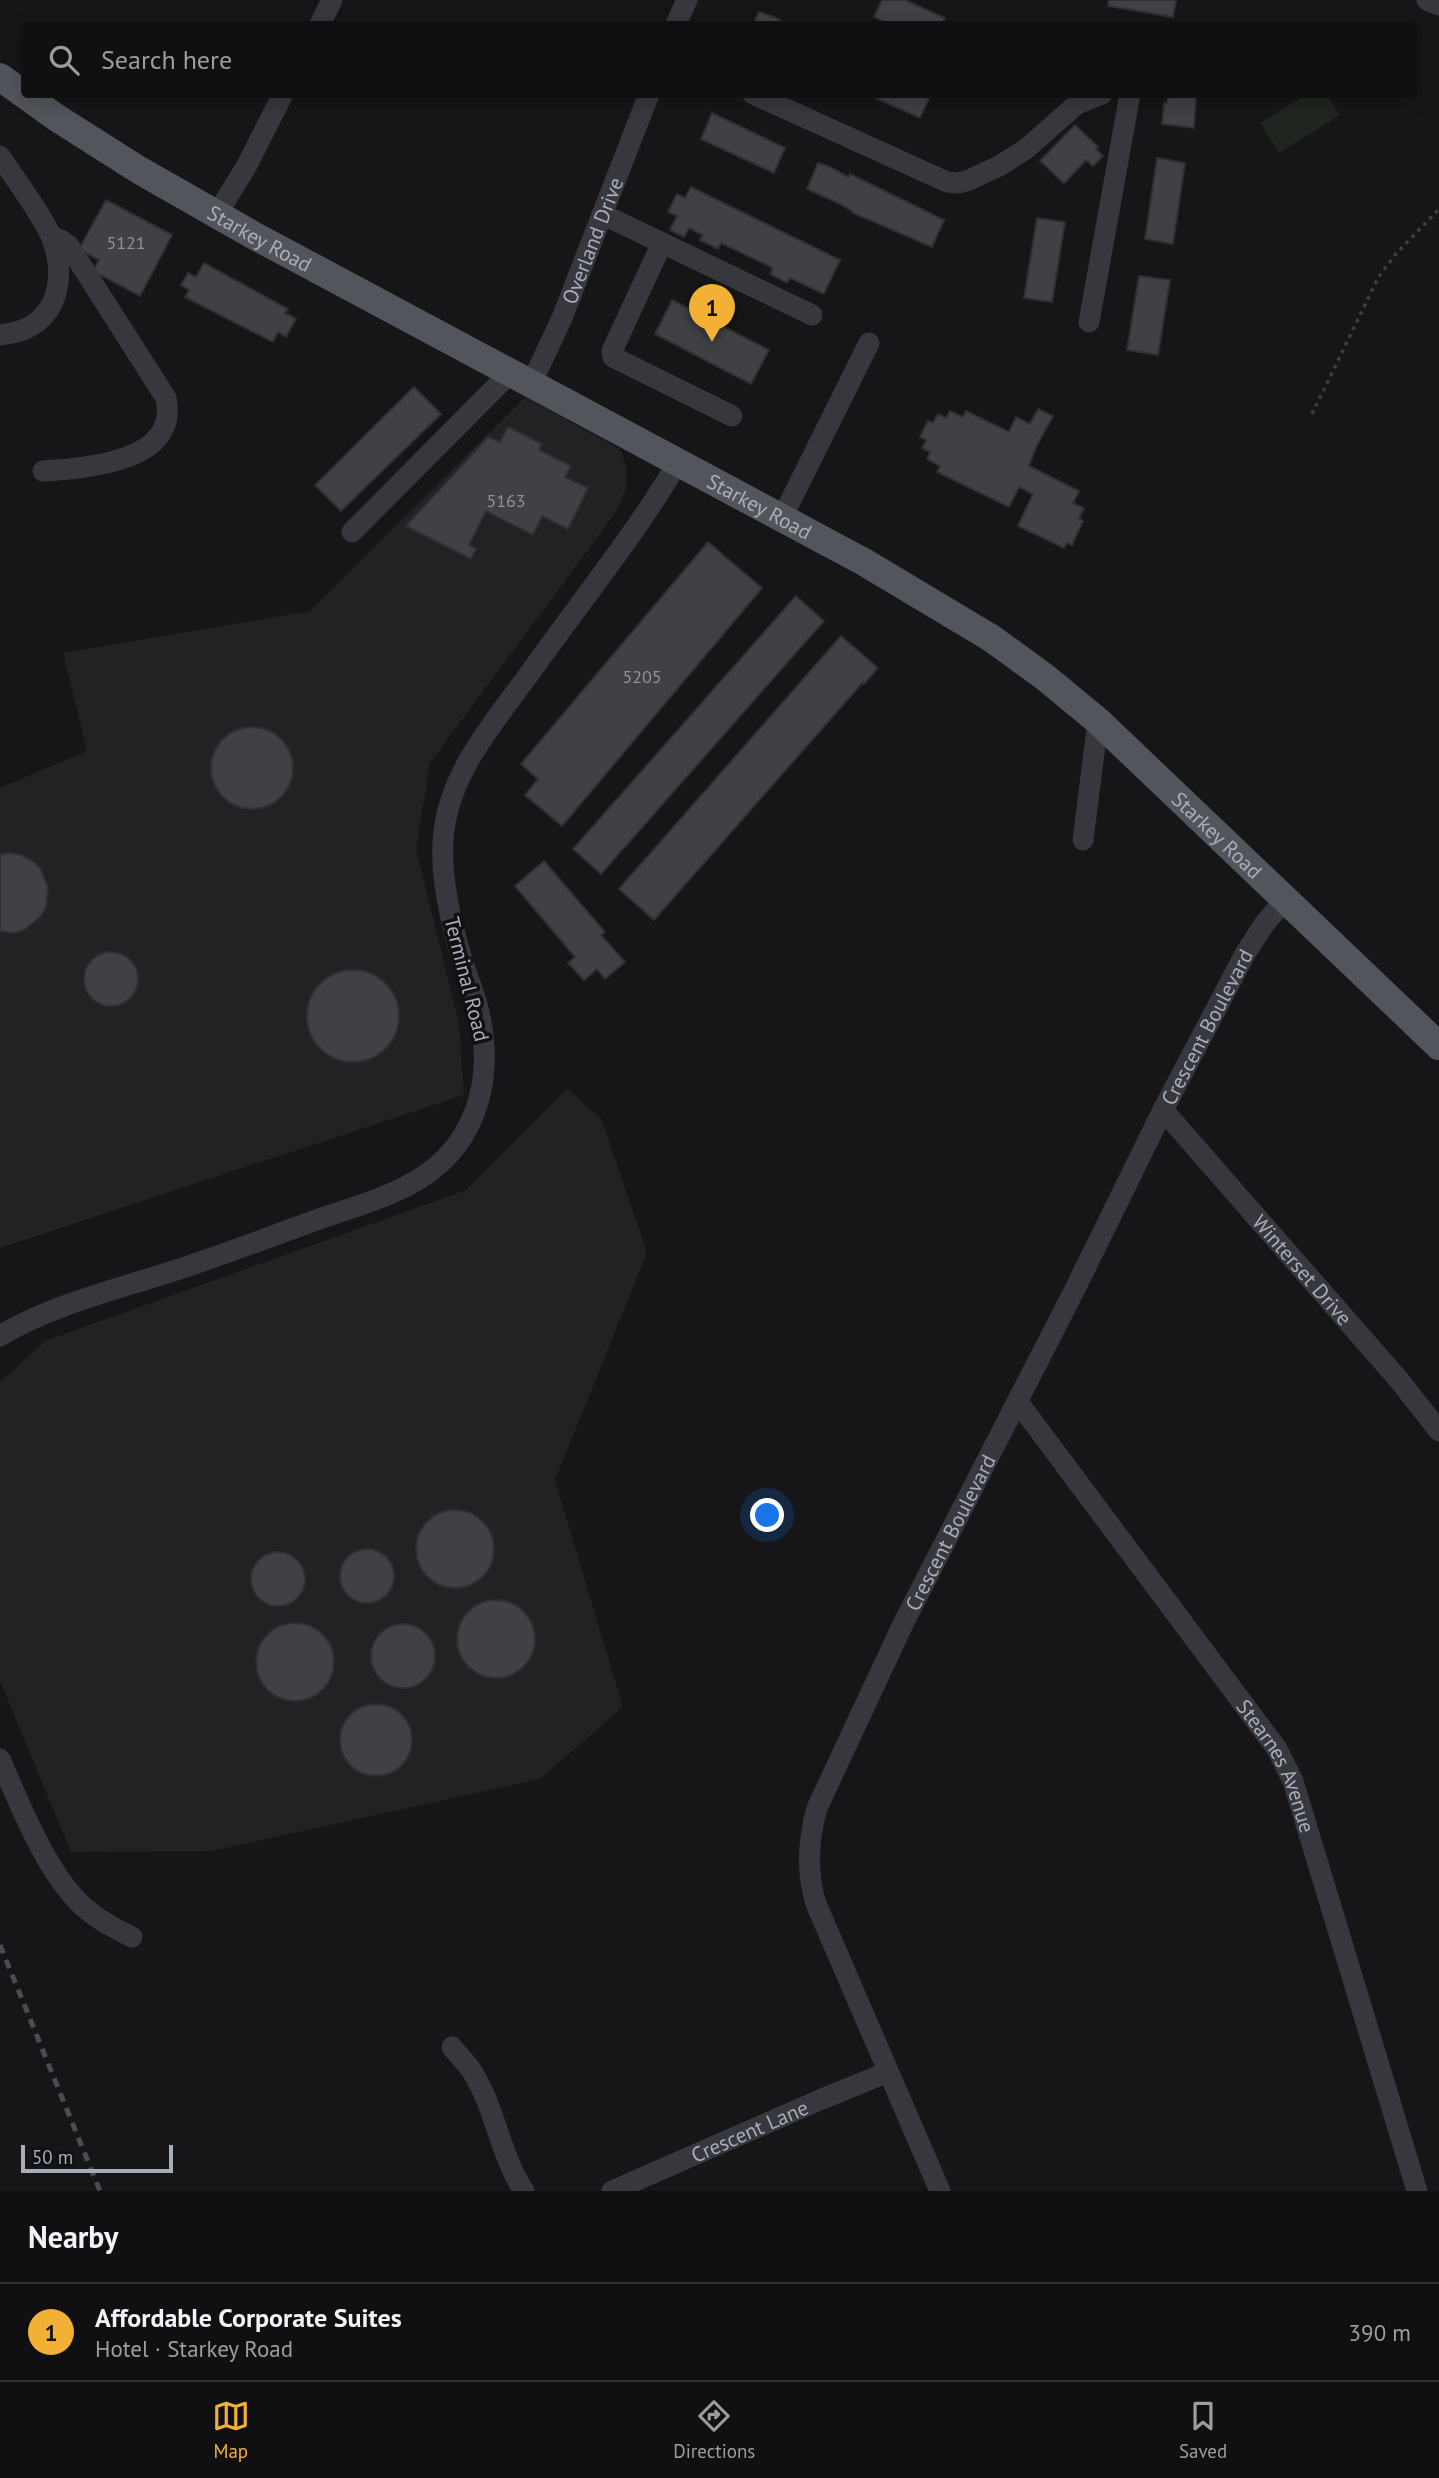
<!DOCTYPE html>
<meta charset="utf-8">
<style>
:root{--surface:#101012;--page:#19191b;--text:#f1f3f6;--muted:#9c9d9f;--line:#303032;--accent:#f2b134}
body{margin:0;font-family:"PT Sans",sans-serif;background:var(--page);color:var(--text)}
.scale{position:absolute;left:21px;bottom:18px;width:152px;box-sizing:border-box;padding-left:7px;border:4px solid #a8adb8;border-top:0;font-size:19px;line-height:24px;white-space:nowrap;color:#a8adb8;-webkit-text-stroke:5px #111113;paint-order:stroke}
.you{position:absolute;left:768px;top:1516px;width:24px;height:24px;margin:-18px;border:5px solid #fff;border-radius:50%;background:#1a73e8;box-shadow:0 0 0 10px #1a73e833}
.badge{display:grid;place-items:center;width:46px;height:46px;border-radius:50%;background:var(--accent);color:#111;font-size:23px;font-weight:700}
.pin{position:absolute;translate:-50% -58px;filter:drop-shadow(0 2px 4px #0008)}
.pin::after{content:'';position:absolute;top:37px;width:24px;height:21px;background:inherit;clip-path:polygon(0 0,100% 0,50% 100%)}
.list{margin:0;padding:0;list-style:none}
h2{display:flex;justify-content:space-between;align-items:center;height:91px;margin:0;padding:0 28px;font-size:30px}
h2 small{font-size:23px;font-weight:400;color:var(--muted)}
.list li{display:grid;grid-template-columns:46px 1fr auto;gap:21px;align-items:center;box-sizing:border-box;height:98px;padding:0 28px;border-top:2px solid var(--line)}
.list b{display:block;font-size:26px;white-space:nowrap}
.list p{margin:0;font-size:23px;white-space:nowrap;color:var(--muted)}
.list em{font-size:23px;font-style:normal;color:var(--muted)}
.icon{flex:none;width:38px;height:38px;fill:none;stroke:currentColor;stroke-width:2;stroke-linecap:round;stroke-linejoin:round}
.map{position:relative;flex:none;width:1439px;height:2191px;overflow:hidden}
.search{position:absolute;background:var(--surface);box-shadow:0 4px 18px #0003;left:21px;right:21px;top:21px;height:77px;display:flex;align-items:center;gap:18px;box-sizing:border-box;padding:0 24px;border-radius:7px;color:var(--muted);font-size:26px}
.sheet{height:189px;background:var(--surface)}
nav{display:flex;justify-content:space-around;align-items:center;box-sizing:border-box;height:98px;border-top:2px solid var(--line);background:var(--surface);font-size:19px;color:var(--muted)}
nav a{display:grid;justify-items:center;gap:4px}
nav .on{color:var(--accent)}
.map>svg:first-child{display:block}
</style>
<div class="map">
<svg width="1439" height="2191" viewBox="0 0 1439 2191">
<rect width="100%" height="100%" fill="#161618"/>
<g fill="#222225">
<path d="M525 397 620 449 626 466V489L616 512 430 763 416 849 459 1023 464 1095 0 1248V788L87 751 63 653 310 611Z"/>
<path d="M567 1088 602 1120 647 1253 555 1480 623 1707 540 1779 212 1851 71 1852 0 1681V1382L45 1341 466 1190Z"/>
</g>
<path fill="#1e261f" d="M1306 95H1327L1340 115 1279 153 1260 123Z"/>
<g fill="#404145" stroke="#303034" stroke-width="2">
<path d="M882 0H905L945 18 942 24H889L874 17Z"/>
<path d="M1109 0H1176L1173 17 1108 6Z"/>
<path d="M759 12 774 17 786 24H753Z"/>
<path d="M867 94H931L920 118Z"/>
<path d="M1168 94H1196L1194 128 1162 124 1164 103H1167Z"/>
<path d="M712 113 785 148 774 173 701 139Z"/>
<path d="M1075 125 1098 147 1096 149 1103 156 1093 166 1086 160 1064 183 1040 161Z"/>
<path d="M1157 158 1185 163 1173 244 1145 239Z"/>
<path d="M818 163 828 166 848 177 850 174 944 220 932 247 851 212 852 211 836 202 807 189Z"/>
<path d="M691 187 840 260 824 294 790 278 787 283 770 274 773 268 721 243 718 249 700 240 703 235 689 228 684 237 670 230 677 216 668 212 677 194 685 198Z"/>
<path d="M106 200 172 235 140 296 93 271 99 260 79 249Z"/>
<path d="M1037 218 1065 222 1052 302 1024 298Z"/>
<path d="M204 263 288 309 285 313 296 319 286 337 278 332 273 342 185 297 189 290 181 285 188 273 196 277Z"/>
<path d="M1139 276 1170 280 1158 355 1127 350Z"/>
<path d="M672 300 769 350 751 384 655 334Z"/>
<path d="M414 387 441 414 341 511 315 485Z"/>
<path d="M1038 409 1053 416 1037 445 1029 466 1079 491 1073 503 1084 508 1079 518 1083 521 1072 545 1067 543 1064 548 1018 526 1033 494 1019 487 1009 507 937 472 940 466 927 459 930 452 922 448 926 440 920 437 928 421 933 423 938 414 946 418 950 411 963 417 966 411 1009 432 1016 417 1030 424Z"/>
<path d="M508 427 542 444 539 450 571 466 565 477 588 488 568 529 542 516 533 535 486 511 469 545 476 549 471 559 406 526 488 437 500 442Z"/>
<path d="M708 542 762 588 562 826 525 795 538 779 521 764Z"/>
<path d="M796 596 824 621 601 874 573 849Z"/>
<path d="M841 636 878 668 864 684 863 682 654 920 619 889Z"/>
<circle cx="252" cy="768" r="41"/>
<path d="M8 853 21 855 33 861 40 868 48 887 46 908 40 917 24 930 13 933 0 931V855Z"/>
<path d="M544 861 605 932 601 935 625 962 605 979 597 969 584 980 568 963 575 957 515 886Z"/>
<circle cx="111" cy="979" r="27"/>
<circle cx="353" cy="1016" r="46"/>
<circle cx="455" cy="1549" r="39"/>
<circle cx="367" cy="1576" r="27"/>
<circle cx="278" cy="1579" r="27"/>
<circle cx="496" cy="1639" r="39"/>
<circle cx="295" cy="1662" r="39"/>
<circle cx="403" cy="1656" r="32"/>
<circle cx="376" cy="1740" r="36"/>
</g>
<g fill="none" stroke-linecap="round" stroke-linejoin="round">
<path stroke="#3d3f44" stroke-width="3.5" stroke-dasharray="3.5 5" stroke-linecap="butt" d="M1312 414 1378 278 1395 255 1439 209"/>
<g stroke="#37383d" stroke-width="21">
<path d="M1427 0 1439 5"/>
<path d="M320 24 332 0"/>
<path d="M676 24 687 0"/>
<path d="M753 94 947 182 959 183 969 180 999 166 1026 149 1077 104 1102 94"/>
<path d="M0 156C17 182 37 207 50 234 64 265 63 307 31 326 22 332 11 333 0 335"/>
<path d="M217 214 246 167 283 94"/>
<path d="M602 214 812 315"/>
<path d="M662 243 612 351 613 357 732 416"/>
<path d="M1089 322 1130 94"/>
<path id="s1" d="M531 384 562 318 649 94"/>
<path d="M43 471C87 468 180 462 166 398L69 246 61 240 52 237"/>
<path d="M782 518 869 343"/>
<path d="M352 532 511 372"/>
<path d="M1083 840 1098 721"/>
<path id="s2" d="M1163 1110 1399 1380 1439 1431"/>
<path d="M0 1336C46 1308 103 1293 154 1277 211 1260 266 1238 322 1218 360 1205 406 1193 437 1166 479 1130 491 1075 481 1022 477 996 465 973 459 949 448 911 439 869 444 830 452 768 497 719 532 670 581 601 635 535 678 462"/>
<path id="s3" d="M1018 1402 1277 1749 1293 1781 1417 2191"/>
<path d="M0 1759C20 1805 48 1877 86 1909 100 1921 116 1929 132 1937"/>
<path d="M452 2047C459 2056 468 2064 473 2073 496 2110 500 2155 524 2191"/>
<path id="s4" d="M612 2191 822 2099 888 2072"/>
<path id="s5" d="M940 2191 816 1904C806 1871 808 1840 817 1808L904 1622 1074 1291 1163 1110 1245 954 1265 923 1285 900"/>
</g>
<path stroke="#53555c" stroke-width="28" id="s6" d="M0 77 57 118 139 170 253 235 864 562 991 638 1046 678 1098 721 1439 1046"/>
<path stroke="#4a4c52" stroke-width="5" stroke-dasharray="9 7" stroke-linecap="butt" d="M0 1945 100 2191"/>
</g>
<g text-anchor="middle" dominant-baseline="central" stroke-width="7" stroke-linejoin="round" paint-order="stroke">
<g font-size="18" fill="#8e929b">
<text x="126" y="242">5121</text>
<text x="506" y="500">5163</text>
<text x="642" y="676">5205</text>
</g>
<g font-size="21" fill="#a8adb8" stroke="#111113">
<text stroke="none"><textPath href="#s6" startOffset="306">Starkey Road</textPath></text>
<text stroke="none"><textPath href="#s1" startOffset="156">Overland Drive</textPath></text>
<text stroke="none"><textPath href="#s6" startOffset="873">Starkey Road</textPath></text>
<text stroke="none"><textPath href="#s6" startOffset="1440">Starkey Road</textPath></text>
<text transform="translate(467 979) rotate(76)">Terminal Road</text>
<text stroke="none"><textPath href="#s5" startOffset="1283">Crescent Boulevard</textPath></text>
<text stroke="none"><textPath href="#s2" startOffset="212">Winterset Drive</textPath></text>
<text stroke="none"><textPath href="#s5" startOffset="716">Crescent Boulevard</textPath></text>
<text stroke="none"><textPath href="#s3" startOffset="448">Stearnes Avenue</textPath></text>
<text stroke="none"><textPath href="#s4" startOffset="150">Crescent Lane</textPath></text>
</g>
</g>
</svg>
<div class="scale">50 m</div>
<div class="you"></div>
<div class="pin badge" style="left:712px;top:342px">1</div>
<div class="search"><svg class="icon" aria-label="search" viewBox="0 0 24 24"><circle cx="10" cy="10" r="6"/><path d="M15 15l6 6"/></svg>Search here</div>
</div>
<section class="sheet">
<h2>Nearby<small></small></h2>
<ul class="list">
<li><span class="badge">1</span><div><b>Affordable Corporate Suites</b><p>Hotel · Starkey Road</p></div><em>390 m</em></li>
</ul>
</section>
<nav>
<a class="on"><svg class="icon" aria-label="map" viewBox="0 0 24 24"><path d="M3 6l6-2 6 2 6-2v14l-6 2-6-2-6 2zM9 4v14M15 6v14"/></svg>Map</a>
<a><svg class="icon" aria-label="directions" viewBox="0 0 24 24"><path d="M12 3l9 9-9 9-9-9zM9 14v-3h6M13 9l2 2-2 2"/></svg>Directions</a>
<a><svg class="icon" aria-label="saved" viewBox="0 0 24 24"><path d="M7 4h10v16l-5-4-5 4z"/></svg>Saved</a>
</nav>
